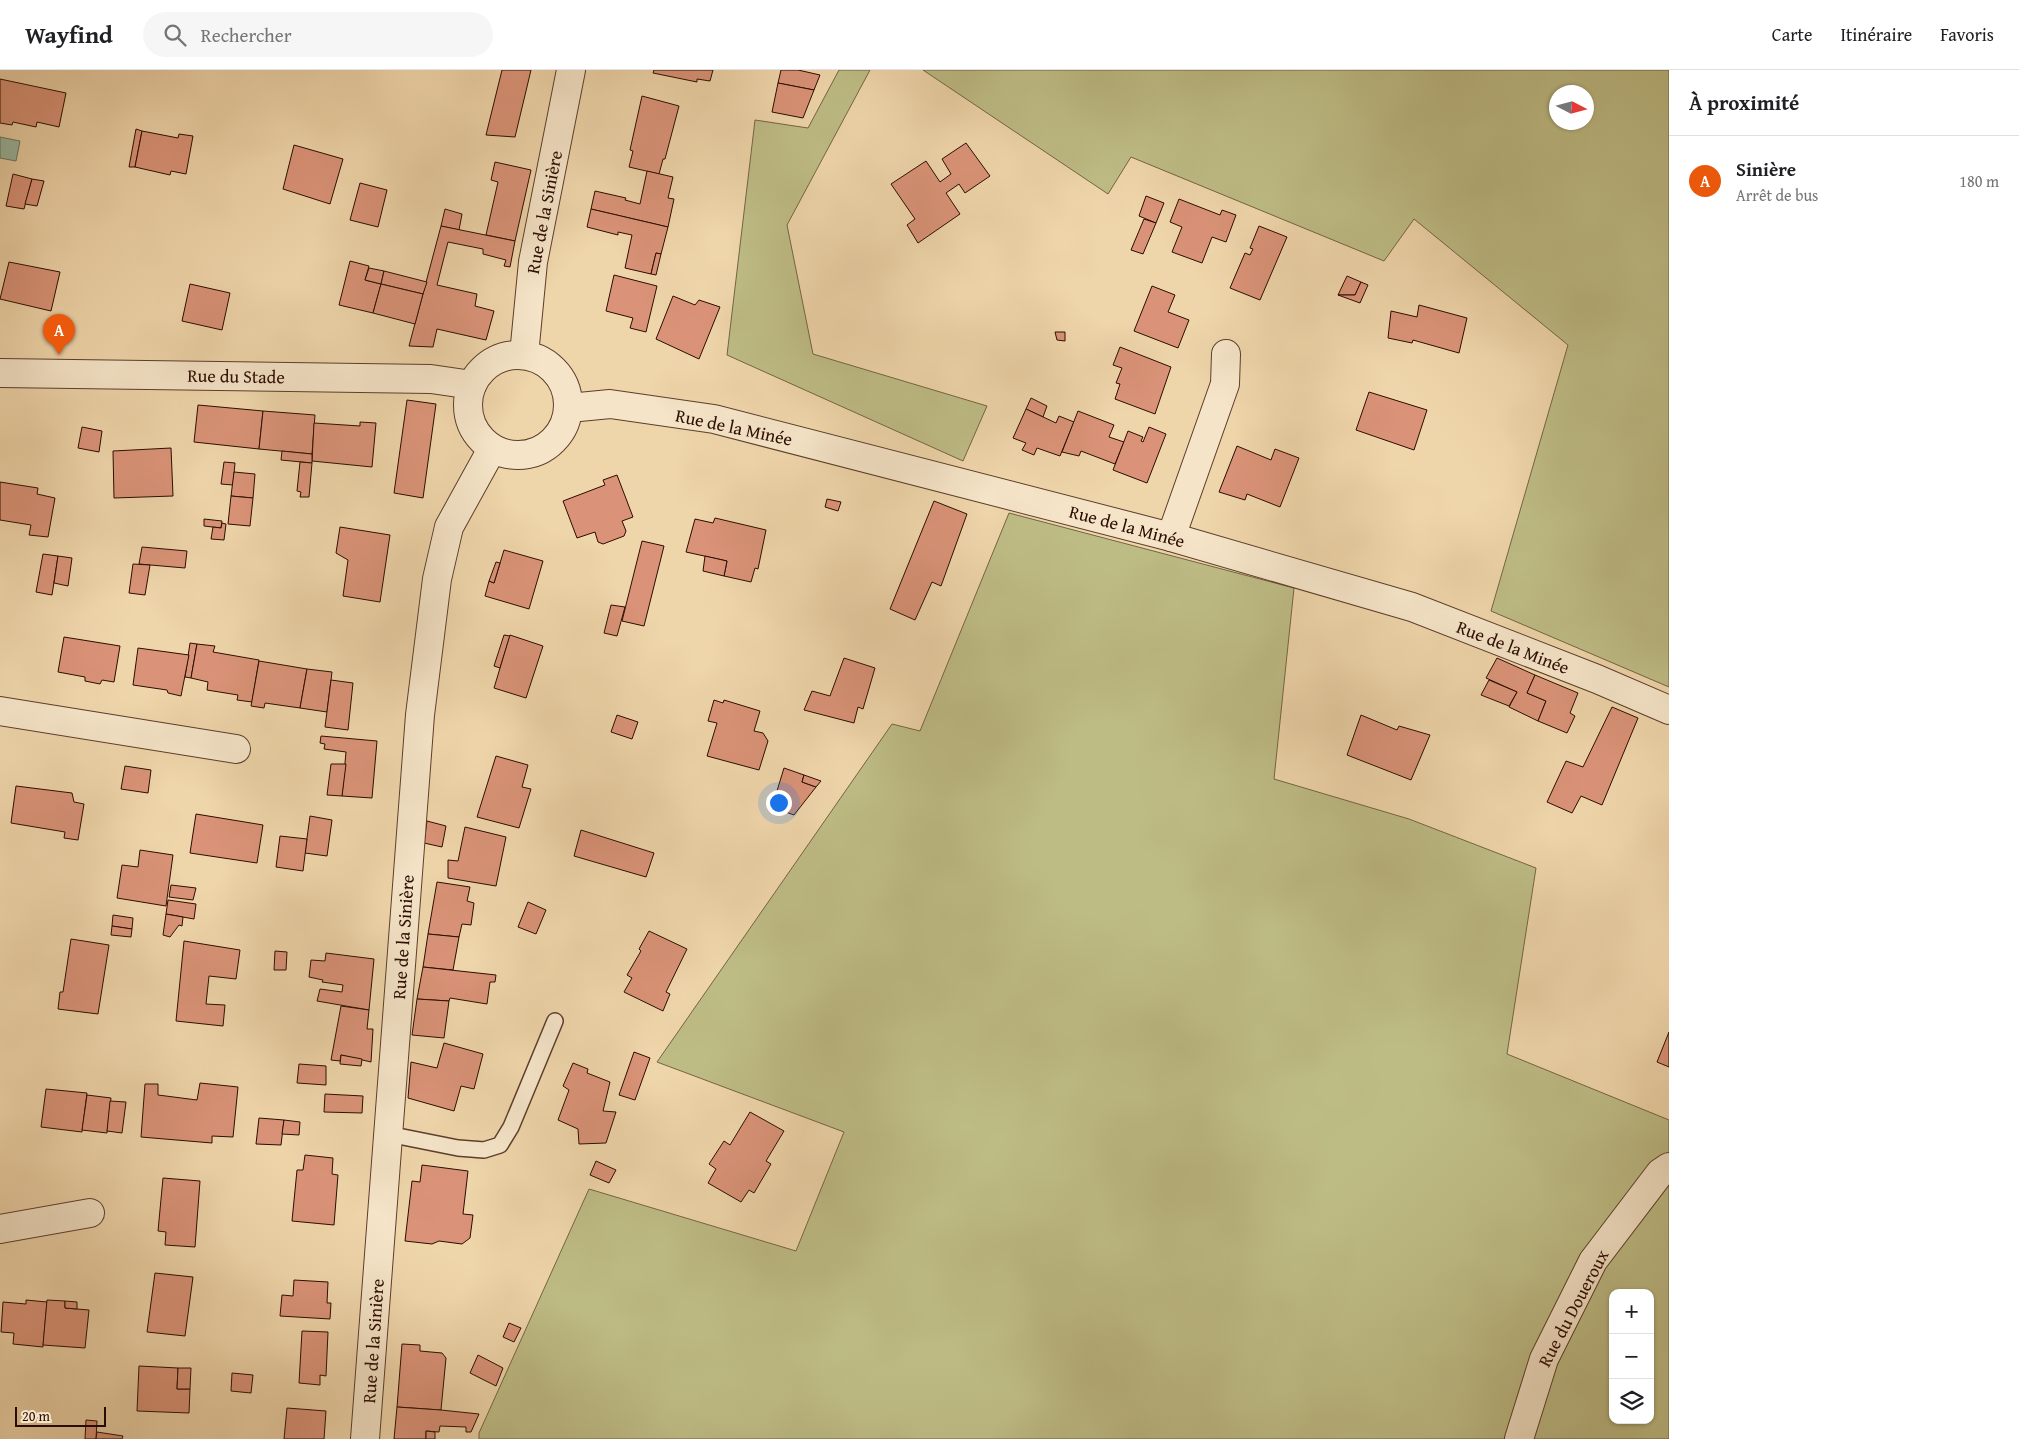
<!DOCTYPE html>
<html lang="fr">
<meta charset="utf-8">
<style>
:root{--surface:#fff;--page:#f6f6f6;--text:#202124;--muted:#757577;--line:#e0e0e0;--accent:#ea580c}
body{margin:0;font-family:"Gentium Book Plus",serif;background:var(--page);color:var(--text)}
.controls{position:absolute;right:15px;bottom:15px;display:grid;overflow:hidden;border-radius:10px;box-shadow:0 1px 4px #0004}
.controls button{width:45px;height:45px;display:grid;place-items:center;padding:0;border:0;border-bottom:1px solid var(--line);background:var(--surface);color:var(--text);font:25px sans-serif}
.compass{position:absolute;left:1549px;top:15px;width:45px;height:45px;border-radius:50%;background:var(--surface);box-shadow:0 1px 4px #0004;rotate:96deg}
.scale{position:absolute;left:15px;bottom:12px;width:91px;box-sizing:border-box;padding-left:5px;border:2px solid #2b0c01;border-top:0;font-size:14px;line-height:18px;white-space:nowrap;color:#2b0c01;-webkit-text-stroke:4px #f5e4c8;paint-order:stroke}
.you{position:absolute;left:778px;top:732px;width:18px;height:18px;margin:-12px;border:4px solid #fff;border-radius:50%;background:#1a73e8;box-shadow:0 0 0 8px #1a73e833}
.badge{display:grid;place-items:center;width:32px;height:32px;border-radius:50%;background:var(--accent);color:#fff;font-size:16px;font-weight:700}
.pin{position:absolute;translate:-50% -41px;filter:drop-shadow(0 1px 2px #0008)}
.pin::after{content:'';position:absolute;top:26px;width:18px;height:15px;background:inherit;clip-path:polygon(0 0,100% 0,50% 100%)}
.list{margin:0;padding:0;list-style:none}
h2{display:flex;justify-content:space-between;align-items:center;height:65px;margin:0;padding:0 20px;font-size:21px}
h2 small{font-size:16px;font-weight:400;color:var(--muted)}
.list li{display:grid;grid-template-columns:32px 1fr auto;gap:15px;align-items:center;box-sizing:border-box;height:90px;padding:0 20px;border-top:1px solid var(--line)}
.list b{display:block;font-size:19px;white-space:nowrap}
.list p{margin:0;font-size:16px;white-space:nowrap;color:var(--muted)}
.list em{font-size:16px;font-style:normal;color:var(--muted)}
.icon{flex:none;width:28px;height:28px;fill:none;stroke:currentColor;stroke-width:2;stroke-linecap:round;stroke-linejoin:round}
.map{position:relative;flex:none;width:1669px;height:1369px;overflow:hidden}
header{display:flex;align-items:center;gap:30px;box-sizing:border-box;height:70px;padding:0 25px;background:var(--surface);border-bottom:1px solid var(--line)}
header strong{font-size:24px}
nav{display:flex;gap:28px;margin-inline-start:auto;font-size:18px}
.search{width:350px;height:45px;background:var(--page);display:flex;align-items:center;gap:12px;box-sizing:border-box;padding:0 18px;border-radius:28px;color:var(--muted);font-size:19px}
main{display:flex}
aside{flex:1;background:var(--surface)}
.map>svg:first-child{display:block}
</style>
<header>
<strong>Wayfind</strong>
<div class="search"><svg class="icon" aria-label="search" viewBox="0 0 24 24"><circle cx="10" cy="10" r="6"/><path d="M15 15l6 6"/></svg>Rechercher</div>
<nav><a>Carte</a><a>Itinéraire</a><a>Favoris</a></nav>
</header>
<main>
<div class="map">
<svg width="1669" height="1369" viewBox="0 0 1669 1369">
<rect width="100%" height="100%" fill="#efd5aa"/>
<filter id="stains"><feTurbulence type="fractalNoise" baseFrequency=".004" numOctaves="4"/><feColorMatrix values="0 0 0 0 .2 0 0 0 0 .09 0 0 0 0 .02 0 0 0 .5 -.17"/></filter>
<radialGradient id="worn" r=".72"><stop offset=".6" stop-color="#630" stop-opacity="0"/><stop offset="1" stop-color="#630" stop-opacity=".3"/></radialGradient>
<g fill="#bebc85" stroke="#746443" fill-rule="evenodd">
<path d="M839 0H870L787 155 813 284 987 336 963 391 727 285 755 50 808 58Z"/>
<path d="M923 0H1669V617L1491 541 1568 275 1414 149 1384 191 1131 87 1108 124ZM1586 22V52H1556V22Z"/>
<path d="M1009 443 1294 518 1274 709 1409 749 1536 798 1507 984 1669 1050V1369H479V1363L589 1119 796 1181 844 1062 657 992 892 654 920 661ZM1613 1223H1650V1350H1613Z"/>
</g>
<path fill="#9bb9a4" stroke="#6e7463" d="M0 67 20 71 16 91 0 88Z"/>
<g fill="#da9378" stroke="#2b0c01">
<path d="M502 0H531L515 67 486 65Z"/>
<path d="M654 0H713L710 11 697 9V12L653 3Z"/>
<path d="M781 0H798L820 5 814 20 778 13Z"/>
<path d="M0 9 66 23 59 57 37 52 36 57 13 52 12 55 0 53Z"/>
<path d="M778 13 814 20 803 48 772 42Z"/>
<path d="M642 26 679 36 665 89H663L659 104 629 97 633 81 630 80Z"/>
<path d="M136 59 142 61 135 97H129Z"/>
<path d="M142 61 178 68 179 64 193 66 186 104 171 101 170 105 135 97Z"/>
<path d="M966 73 990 106 965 123 959 114 946 123 960 144 918 173 907 155 915 149 891 114 926 91 940 112 951 104 942 89Z"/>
<path d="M294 75 343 89 330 134 283 119Z"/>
<path d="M495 92 531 100 515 171 486 165 498 112 491 110Z"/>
<path d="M647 101 673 107 668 128 674 129 668 157 591 139 595 121 626 128 625 130 640 134Z"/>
<path d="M13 104 32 109 24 139 6 136Z"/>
<path d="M32 109 44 111 37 136 25 134Z"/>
<path d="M360 113 387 120 378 157 350 150Z"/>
<path d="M1146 126 1164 133 1156 153 1139 146Z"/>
<path d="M1179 129 1220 145 1222 140 1236 145 1226 172 1212 167 1202 193 1172 182 1182 157 1170 152Z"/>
<path d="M445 139 462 144 459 160 441 156Z"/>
<path d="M591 139 668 157 661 184 656 183 651 204 625 198 632 165 618 162V165L587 157Z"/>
<path d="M1144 149 1156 153 1143 184 1131 180Z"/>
<path d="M441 156 515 171 510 197 504 196 506 190 483 184V179L448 172 437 215 477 224 475 236 494 241 486 270 437 259 433 277 409 276Z"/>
<path d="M1259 156 1287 167 1260 230 1230 218 1245 183 1250 185 1253 179 1250 178Z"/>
<path d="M656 183 661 184 656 205 651 204Z"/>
<path d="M350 191 369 196 365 210 381 214 373 243 339 235Z"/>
<path d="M9 192 60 202 51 241 0 229Z"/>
<path d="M369 198 384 201 381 214 365 210Z"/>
<path d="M384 201 427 212 423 224 381 214Z"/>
<path d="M614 205 657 216 646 262 630 258 633 248 606 241Z"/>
<path d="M1347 206 1361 212 1355 225H1338Z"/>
<path d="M1361 212 1368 215 1360 233 1338 225H1355Z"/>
<path d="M190 214 230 223 222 260 182 251Z"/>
<path d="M381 214 423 224 415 254 373 243Z"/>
<path d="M1152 216 1175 225 1168 242 1189 250 1178 278 1134 261Z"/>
<path d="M673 226 695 235 699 230 720 237 699 289 656 269Z"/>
<path d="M1419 235 1467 248 1459 283 1413 270 1412 273 1388 268 1391 241 1417 247Z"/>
<path d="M1055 262H1065V271L1057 270Z"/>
<path d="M1120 277 1171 297 1155 344 1115 329 1120 314 1116 313 1122 298 1113 295Z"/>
<path d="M1369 322 1427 340 1414 380 1356 360Z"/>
<path d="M1031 328 1047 336 1043 347 1026 339Z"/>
<path d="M407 330 436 334 423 428 394 423Z"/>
<path d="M198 335 263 341 259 379 194 372Z"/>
<path d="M1026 339 1056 353 1059 346 1074 352 1060 386 1037 378 1034 385 1022 380 1026 373 1013 368Z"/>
<path d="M263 341 315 345 312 384 259 379Z"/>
<path d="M1078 341 1114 355 1109 367 1124 372 1115 394 1081 381 1079 386 1062 382Z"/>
<path d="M360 352 376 353 372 397 312 391 314 353 360 356Z"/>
<path d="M82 357 102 361 99 382 78 378Z"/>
<path d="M1149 357 1166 364 1147 413 1113 400 1128 361 1143 367 1141 371 1143 372Z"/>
<path d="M1237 376 1271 390 1275 379 1299 388 1280 437 1247 424 1245 430 1219 422Z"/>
<path d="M171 378 173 426 114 428 113 381Z"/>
<path d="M282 381 312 384V393L281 390Z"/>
<path d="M224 392 235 393 233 415 221 414Z"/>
<path d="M300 392 312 393 309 427H300L301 422 297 421Z"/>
<path d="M234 402 255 404 253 428 231 426Z"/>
<path d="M617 405 633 447 622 451 626 461 624 466 603 474 598 472 595 462 577 468 563 431 605 415 603 410Z"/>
<path d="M0 412 38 418 37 424 55 428 48 467 29 465 31 455 0 450Z"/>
<path d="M231 426 253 428 250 456 228 454Z"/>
<path d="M827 429 841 432 838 441 825 437Z"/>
<path d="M934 431 967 444 941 516 932 512 915 550 890 539Z"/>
<path d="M715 448 766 460 758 499 755 498 751 512 724 506 727 491 686 482 695 449 713 453Z"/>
<path d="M204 449 222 451 221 458 204 456Z"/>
<path d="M222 453 226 454 224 470 211 469 213 457 221 458Z"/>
<path d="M340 457 390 465 380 532 343 526 348 490 336 483Z"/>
<path d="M642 471 664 476 644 556 622 551Z"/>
<path d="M142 477 187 481 185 498 139 494Z"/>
<path d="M504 480 543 491 529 539 485 526 489 511 494 513Z"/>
<path d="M43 484 58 486 52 525 36 522Z"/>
<path d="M58 486 72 488 68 516 54 513Z"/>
<path d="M705 486 727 491 724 506 703 501Z"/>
<path d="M496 492 500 493 494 513 489 511Z"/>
<path d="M133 494 150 495 145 525 129 523Z"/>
<path d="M611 535 625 537 617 566 604 563Z"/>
<path d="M504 565 510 566 500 598 494 596Z"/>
<path d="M510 565 543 576 526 628 494 618Z"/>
<path d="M64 567 120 576 114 612 102 610 100 614 85 611V607L58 602Z"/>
<path d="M190 573 197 574 191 608 185 607Z"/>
<path d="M197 574 215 576 213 582 259 590 252 632 237 630 238 625 207 620 208 612 191 608Z"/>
<path d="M138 578 189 585 181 626 168 623 167 620 133 615Z"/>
<path d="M844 588 875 598 863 639 858 637 854 653 804 640 812 621 830 626Z"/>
<path d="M1497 588 1535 605 1527 623 1546 631 1538 651 1509 637 1517 622 1486 608Z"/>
<path d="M259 591 307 599 300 638 265 633 264 638 251 636Z"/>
<path d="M307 599 332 602 327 642 300 638Z"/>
<path d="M1535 605 1578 623 1570 643 1575 646 1567 663 1538 651 1546 631 1527 623Z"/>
<path d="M331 610 353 613 348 660 325 657Z"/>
<path d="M1489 610 1517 622 1509 636 1481 625Z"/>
<path d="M714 630 723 633 724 630 760 641 754 661 763 663 768 671 759 700 707 686 717 653 708 651Z"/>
<path d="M1612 637 1638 648 1602 735 1581 726 1572 743 1547 732 1566 691 1583 697Z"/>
<path d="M617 645 638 652 632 669 611 662Z"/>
<path d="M1361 645 1397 660 1399 656 1430 665 1411 710 1347 685Z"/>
<path d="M321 666 377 671 372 728 342 726 346 682 324 679 325 674 320 673Z"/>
<path d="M496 686 528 695 522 717 531 719 519 758 477 747Z"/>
<path d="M331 694H346L342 726 327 725Z"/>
<path d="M125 696 151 700 148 723 121 719Z"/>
<path d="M784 698 804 705 802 712 816 717 794 745 772 737Z"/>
<path d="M804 705 821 711 816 717 802 712Z"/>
<path d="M16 716 72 723 74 732 84 734 78 770 64 768 65 762 11 753Z"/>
<path d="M196 744 263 755 257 793 190 783Z"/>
<path d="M310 746 332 750 327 786 305 783Z"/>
<path d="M427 751 446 756 442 777 424 773Z"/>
<path d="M465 757 506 767 496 816 448 808V790L458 791Z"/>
<path d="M581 760 654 783 646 807 574 786Z"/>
<path d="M280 766 307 769 303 801 276 797Z"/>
<path d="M140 780 173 785 166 836 117 828 122 795 138 797Z"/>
<path d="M437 812 470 817 467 831 474 833 471 855 462 854 459 867 428 864Z"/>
<path d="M171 815 196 818 193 830 169 827Z"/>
<path d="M168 830 196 834 194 849 166 844Z"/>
<path d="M528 832 546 840 536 864 518 857Z"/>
<path d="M166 844 183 847 182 856 179 855 170 867 163 865Z"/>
<path d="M113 845 133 848 132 859 112 856Z"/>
<path d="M112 856 132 859 131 867 111 865Z"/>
<path d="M649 861 687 879 666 922 670 924 663 941 624 922 632 908 627 905 641 881 639 879Z"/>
<path d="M428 864 459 867 453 900 423 897Z"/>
<path d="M71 869 109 875 98 944 58 939 60 922H63Z"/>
<path d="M184 871 240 880 236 909 209 906 206 934 225 935 223 956 176 951Z"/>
<path d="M275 881 287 882 286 900H274Z"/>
<path d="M326 883 374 889 369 940 317 931 320 919 342 922 343 915 322 912 323 910 309 907 311 890 325 891Z"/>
<path d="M423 897 496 905 495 912H490L487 934 450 928 449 931 417 929Z"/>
<path d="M417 929 449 931 444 968 412 965Z"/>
<path d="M341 936 369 940 367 959H373L371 992 341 985 340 991 331 990Z"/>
<path d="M1669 962V997L1657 992Z"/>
<path d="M444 973 483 984 474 1019 461 1016 454 1041 408 1028 411 992 437 998Z"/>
<path d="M634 982 650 988 635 1030 619 1025Z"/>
<path d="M341 985 362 989 361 996 340 994Z"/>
<path d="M573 993 588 999 587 1003 610 1012 603 1041 616 1042 606 1073 579 1074 578 1059 558 1050 569 1020 563 1016Z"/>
<path d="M299 994 326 996V1015L297 1013Z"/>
<path d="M200 1013 238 1017 233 1067 212 1066V1073L141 1067 145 1014H158V1025L197 1030Z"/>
<path d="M46 1019 87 1023 82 1062 41 1057Z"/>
<path d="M325 1024 363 1026 362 1043 324 1042Z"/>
<path d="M87 1025 111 1028 107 1063 82 1060Z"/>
<path d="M110 1031 126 1032 122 1063 107 1061Z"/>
<path d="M750 1042 784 1061 766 1091 771 1094 754 1123 749 1120 741 1132 708 1113 716 1099 709 1094 724 1071 730 1075Z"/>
<path d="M259 1048 284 1050 281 1075 256 1074Z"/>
<path d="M284 1050 300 1052 299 1065 282 1064Z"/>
<path d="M305 1085 333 1088 332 1104 338 1105 334 1155 292 1151 297 1100H303Z"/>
<path d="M596 1091 616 1100 609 1113 590 1105Z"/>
<path d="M422 1095 468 1101 463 1144 473 1145 470 1168 462 1174 439 1171 432 1174 405 1171 412 1111 420 1112Z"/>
<path d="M163 1108 200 1111 195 1177 165 1175 166 1162 158 1161Z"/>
<path d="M155 1203 193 1207 185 1266 147 1262Z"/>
<path d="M294 1210 328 1212 327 1233H331L330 1249 280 1246 282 1225 293 1226Z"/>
<path d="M26 1230 47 1232 43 1277 13 1274 14 1263 1 1262 3 1232 26 1234Z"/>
<path d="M47 1230 65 1231V1238L89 1240 85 1278 43 1275Z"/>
<path d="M65 1231 77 1232V1239L65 1238Z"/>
<path d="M509 1253 521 1258 514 1272 503 1267Z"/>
<path d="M302 1261 328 1262 326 1306 320 1305V1315L299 1313Z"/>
<path d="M402 1274 420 1275V1281L442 1283 446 1288 441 1340 397 1337Z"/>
<path d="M478 1285 503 1298 496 1316 470 1303Z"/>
<path d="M139 1296 178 1298 177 1319H190L189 1343 137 1341Z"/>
<path d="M178 1298H191L190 1319H177Z"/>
<path d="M232 1303 253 1305 251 1323 231 1321Z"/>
<path d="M397 1337 441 1340 479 1344 471 1362H466V1357L440 1356 439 1362 426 1361V1369H394Z"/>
<path d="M287 1338 326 1341 324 1369H284Z"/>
<path d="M86 1350 97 1351 96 1369H85Z"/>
<path d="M426 1361 435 1362V1369H426Z"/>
<path d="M97 1362 123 1366 122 1369H96Z"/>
</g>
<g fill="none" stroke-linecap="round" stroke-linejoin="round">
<g stroke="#5c3e2b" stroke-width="18">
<path id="service" d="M388 1064 458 1078 484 1080 500 1075 511 1057 555 951"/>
</g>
<g stroke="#5c3e2b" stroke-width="30">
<g id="minor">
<path d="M1171 467 1225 314 1226 284"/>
<path d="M0 641 236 679"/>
<path d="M0 1159 90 1143"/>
<path d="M1519 1369 1544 1289 1593 1191 1660 1103 1669 1097"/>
</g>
</g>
<g stroke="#5c3e2b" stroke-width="30">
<g id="tertiary">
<circle cx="518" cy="335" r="50"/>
<path d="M524 285 533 192 571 0"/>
<path d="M0 303 431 309 472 315"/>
<path d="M569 338 610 334 714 349 1171 467 1412 537 1597 609 1669 640"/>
<path d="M365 1369 420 645 437 509 449 457 492 379"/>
</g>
</g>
<use href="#service" stroke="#f5e4c8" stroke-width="15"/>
<use href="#minor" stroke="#f5e4c8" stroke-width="28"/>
<use href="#tertiary" stroke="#f5e4c8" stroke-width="28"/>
</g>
<g text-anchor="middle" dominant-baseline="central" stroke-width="4" stroke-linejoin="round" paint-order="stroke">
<g font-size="18" fill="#2b0c01" stroke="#f5e4c8">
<text transform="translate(544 142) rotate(-79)">Rue de la Sinière</text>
<text transform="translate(236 306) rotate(1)">Rue du Stade</text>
<text transform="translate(734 357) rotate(12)">Rue de la Minée</text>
<text transform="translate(1127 456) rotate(15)">Rue de la Minée</text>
<text transform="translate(1513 577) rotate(21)">Rue de la Minée</text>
<text transform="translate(403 867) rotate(-86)">Rue de la Sinière</text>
<text transform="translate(1573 1238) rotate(-62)">Rue du Doueroux</text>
<text transform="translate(373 1271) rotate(-86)">Rue de la Sinière</text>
</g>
</g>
<rect width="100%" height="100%" filter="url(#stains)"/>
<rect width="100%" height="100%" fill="url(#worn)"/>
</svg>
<div class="controls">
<button>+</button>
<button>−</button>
<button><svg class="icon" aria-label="layers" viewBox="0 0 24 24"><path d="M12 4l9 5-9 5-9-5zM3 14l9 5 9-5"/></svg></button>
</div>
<svg class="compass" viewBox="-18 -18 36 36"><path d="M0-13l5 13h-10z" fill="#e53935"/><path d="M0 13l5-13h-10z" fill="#757577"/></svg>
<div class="scale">20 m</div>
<div class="you"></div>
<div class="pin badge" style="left:59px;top:285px">A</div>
</div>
<aside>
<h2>À proximité<small></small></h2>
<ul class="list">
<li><span class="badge">A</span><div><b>Sinière</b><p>Arrêt de bus</p></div><em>180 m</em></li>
</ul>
</aside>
</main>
